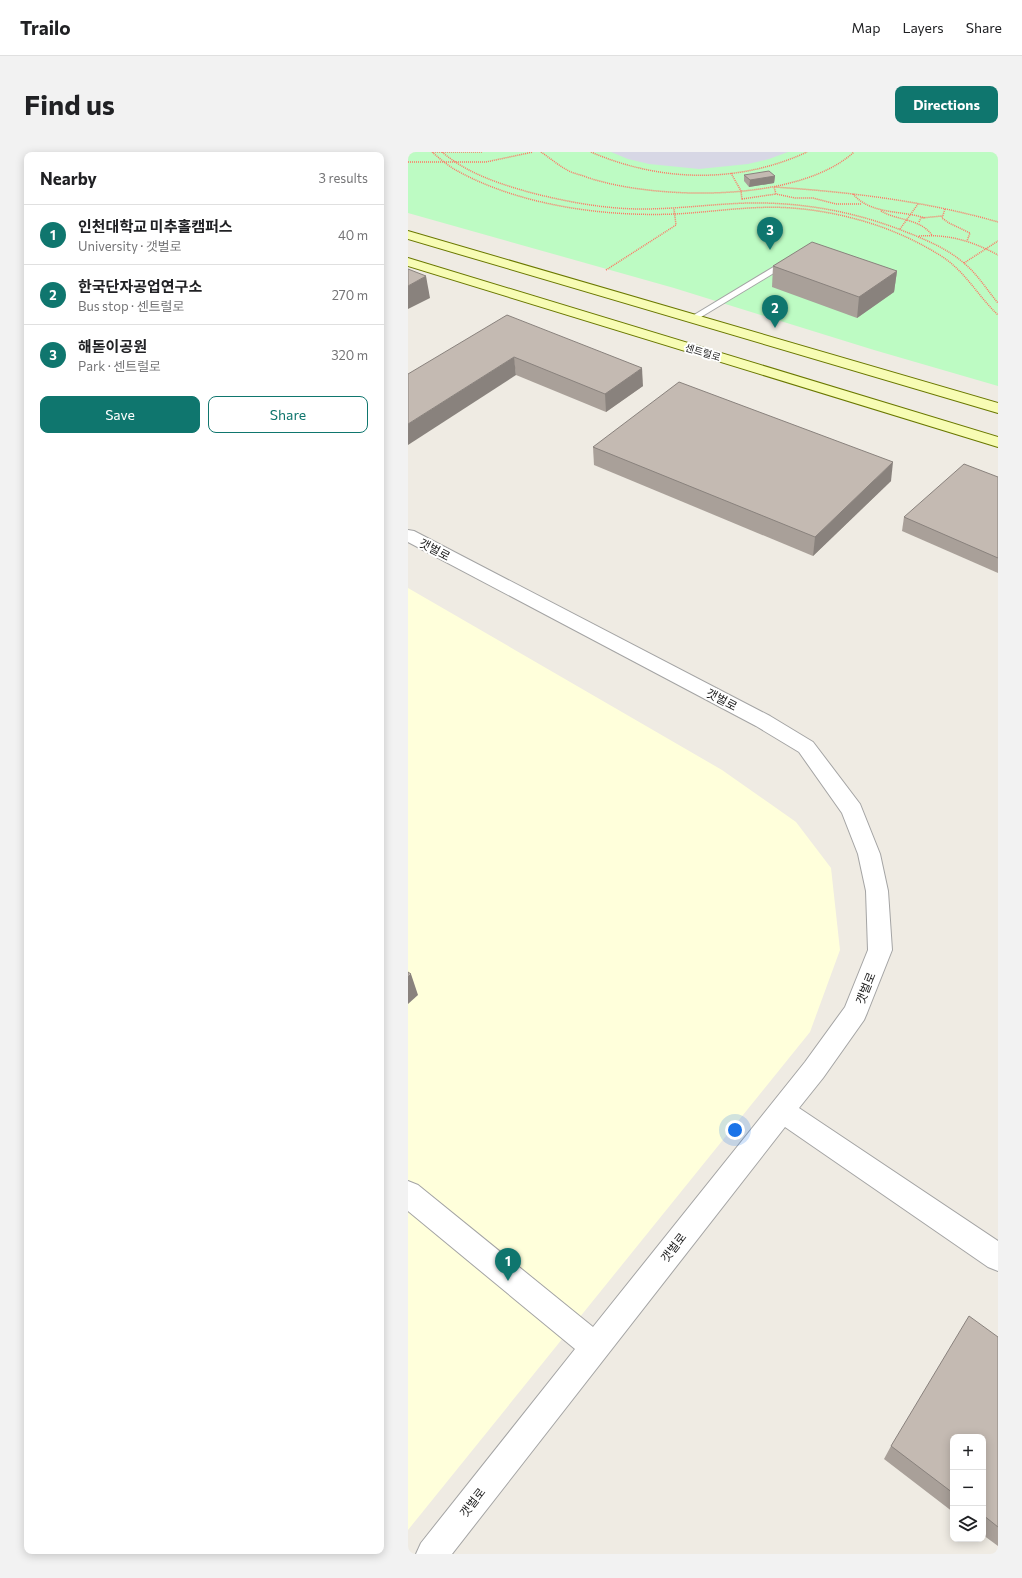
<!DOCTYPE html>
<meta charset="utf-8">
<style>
:root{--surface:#fff;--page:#f2f2f2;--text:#202124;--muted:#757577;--line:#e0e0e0;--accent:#0f766e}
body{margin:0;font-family:Commissioner,"Noto Sans KR",sans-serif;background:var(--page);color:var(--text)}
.controls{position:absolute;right:12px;bottom:12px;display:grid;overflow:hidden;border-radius:8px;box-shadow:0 2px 10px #0003}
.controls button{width:36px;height:36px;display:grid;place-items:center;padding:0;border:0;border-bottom:1px solid var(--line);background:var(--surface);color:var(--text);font:20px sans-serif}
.you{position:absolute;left:327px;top:978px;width:14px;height:14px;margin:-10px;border:3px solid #fff;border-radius:50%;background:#1a73e8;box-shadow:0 0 0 6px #1a73e833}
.badge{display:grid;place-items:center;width:26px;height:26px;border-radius:50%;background:var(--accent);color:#fff;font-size:13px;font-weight:700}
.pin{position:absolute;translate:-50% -33px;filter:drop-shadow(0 1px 2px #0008)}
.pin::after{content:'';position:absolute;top:21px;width:14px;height:12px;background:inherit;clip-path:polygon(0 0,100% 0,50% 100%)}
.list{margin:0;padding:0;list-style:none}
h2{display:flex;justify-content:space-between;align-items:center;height:52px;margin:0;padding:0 16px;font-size:17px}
h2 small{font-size:13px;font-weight:400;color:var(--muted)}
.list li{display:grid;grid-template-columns:26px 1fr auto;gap:12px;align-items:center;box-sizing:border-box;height:60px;padding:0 16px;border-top:1px solid var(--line)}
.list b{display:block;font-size:15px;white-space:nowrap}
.list p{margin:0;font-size:13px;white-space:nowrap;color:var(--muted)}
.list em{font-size:13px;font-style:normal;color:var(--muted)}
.actions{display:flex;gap:8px;padding:12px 16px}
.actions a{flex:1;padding:9px 0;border:1px solid var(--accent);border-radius:8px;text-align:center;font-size:14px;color:var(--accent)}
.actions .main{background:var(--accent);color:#fff}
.icon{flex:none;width:22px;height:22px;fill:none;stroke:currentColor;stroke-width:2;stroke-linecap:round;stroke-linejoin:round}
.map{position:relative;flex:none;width:590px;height:1402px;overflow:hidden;border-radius:8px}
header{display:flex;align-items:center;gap:24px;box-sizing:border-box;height:56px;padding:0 20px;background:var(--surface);border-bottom:1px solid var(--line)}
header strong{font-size:19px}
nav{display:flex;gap:22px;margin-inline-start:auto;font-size:14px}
.intro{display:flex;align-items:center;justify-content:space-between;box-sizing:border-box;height:96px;padding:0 24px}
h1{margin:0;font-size:28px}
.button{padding:10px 18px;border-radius:8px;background:var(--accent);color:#fff;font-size:14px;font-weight:700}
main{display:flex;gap:24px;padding:0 24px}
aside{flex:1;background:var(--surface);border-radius:8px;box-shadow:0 2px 10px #0003}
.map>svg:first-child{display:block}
</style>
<header>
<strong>Trailo</strong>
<nav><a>Map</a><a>Layers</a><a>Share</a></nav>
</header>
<div class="intro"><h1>Find us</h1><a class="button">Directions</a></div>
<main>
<aside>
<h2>Nearby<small>3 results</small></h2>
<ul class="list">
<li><span class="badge">1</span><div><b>인천대학교 미추홀캠퍼스</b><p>University · 갯벌로</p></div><em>40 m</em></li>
<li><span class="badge">2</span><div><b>한국단자공업연구소</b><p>Bus stop · 센트럴로</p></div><em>270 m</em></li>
<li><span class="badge">3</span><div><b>해돋이공원</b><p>Park · 센트럴로</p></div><em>320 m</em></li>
</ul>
<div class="actions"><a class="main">Save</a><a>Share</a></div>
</aside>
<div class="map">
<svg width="590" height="1402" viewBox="0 0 590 1402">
<rect width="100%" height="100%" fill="#efebe3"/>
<path fill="#ffffdb" d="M0 436 314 618 388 670 423 716 432 798 402 880 0 1378Z"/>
<path fill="#bdfbc3" d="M0 0H590V234L466 198 266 136 0 61Z"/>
<path fill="#d7d7e5" d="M203 0H380L361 7 340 12 291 17 241 12 220 7Z"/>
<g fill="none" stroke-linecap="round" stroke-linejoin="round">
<g stroke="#a4a4a4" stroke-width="2">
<path id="lane" d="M377 108H383L384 110 288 168 285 169 281 166Z"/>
</g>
<g stroke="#a4a4a4" stroke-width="2">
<path id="street" d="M0 378 6 379 362 564 405 590 452 652 472 702 480 739 484 798 459 861 456 868 415 926 391 956 590 1089V1119L580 1115 377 975 44 1402H8L13 1391 167 1197 0 1059V1029L10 1033 185 1175 397 910 437 855 460 798 458 739 450 702 434 661 391 600 348 574 0 390Z"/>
</g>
<g stroke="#6a7801" stroke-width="2">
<g id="secondary">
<path d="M0 79 590 251V261L0 87Z"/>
<path d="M0 106 590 285V295L0 114Z"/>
</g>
</g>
<g stroke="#ff7563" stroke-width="1.5" stroke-dasharray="1 1" stroke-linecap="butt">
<path d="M24 0C31 6 38 12 46 17 109 53 195 65 267 62 306 60 345 53 384 56 435 60 486 75 530 102 557 118 568 142 590 163"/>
<path d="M25 0H74"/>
<path d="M34 0C60 22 92 32 124 41 160 50 197 57 234 57 270 57 304 52 340 51 392 50 444 59 493 78 516 87 539 96 557 112 570 123 579 138 590 151"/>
<path d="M133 0C142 6 151 14 161 19 167 22 174 23 181 26 249 48 390 51 446 0"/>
<path d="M183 0C252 30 330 32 399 0"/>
<path d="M0 10H78L125 0"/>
<path d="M323 21 333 39 334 48"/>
<path d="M445 42C463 63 493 58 517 66"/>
<path d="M334 47 368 42"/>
<path d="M453 52H428L405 46H387L368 42 366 35C442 40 517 49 590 70"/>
<path d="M537 57 534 66 541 71 562 81 559 89"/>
<path d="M473 59C490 69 511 66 524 83"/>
<path d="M511 70 513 66 534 64"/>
<path d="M492 77 510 52"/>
<path d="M511 84C541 82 564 89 590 103"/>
<path d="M556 111 590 89"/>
<path d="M198 118 268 73 266 57"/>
</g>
<use href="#lane" fill="#fff" fill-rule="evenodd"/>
<use href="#street" fill="#fff" fill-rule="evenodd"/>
<use href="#secondary" fill="#f7fcb4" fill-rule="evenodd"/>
</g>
<g fill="#a9a099">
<path d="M336 23 367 24 366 31 341 35 336 29Z"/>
<path d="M365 114 489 119 486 140 449 166 364 135Z"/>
<path d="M99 163 235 234 198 260 108 223Z"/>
<path d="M185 295 483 329 405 404 186 313Z"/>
<path d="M590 325V421L494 379 496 365Z"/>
<path d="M590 1185V1394L575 1383V1285H545V1360L476 1307 483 1294Z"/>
</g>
<g fill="#89827d">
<path d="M367 24 366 31 341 35 342 28Z"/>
<path d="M489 119 486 140 449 166 451 145Z"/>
<path d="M18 124 22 146 0 157V134Z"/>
<path d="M106 205 108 223 0 293V272Z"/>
<path d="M234 216 235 234 198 260 197 242Z"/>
<path d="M485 310 483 329 405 404 407 385Z"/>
<path d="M3 822 10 843 0 852V825Z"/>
</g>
<g fill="#c4bab2" stroke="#89827d">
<path d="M361 19 367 24 342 28 336 23Z"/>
<path d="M404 90 489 119 451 145 365 114Z"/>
<path d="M0 117 18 124 0 134Z"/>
<path d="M99 163 234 216 197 242 106 205 0 272V222Z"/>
<path d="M271 230 485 310 407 385 185 295Z"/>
<path d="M556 312 590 325V406L496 365Z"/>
<path d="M0 820 3 822 0 825Z"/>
<path d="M561 1164 590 1185V1375L575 1363V1285H545V1341L483 1294Z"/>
</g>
<g text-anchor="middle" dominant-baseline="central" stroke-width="4" stroke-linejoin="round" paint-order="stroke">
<g font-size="10" fill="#1d1d1d" stroke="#fff">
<text transform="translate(295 200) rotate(17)">센트럴로</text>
</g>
<g font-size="12" fill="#1d1d1d" stroke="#fff">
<text transform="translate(27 397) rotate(28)">갯벌로</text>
<text transform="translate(314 547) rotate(28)">갯벌로</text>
<text transform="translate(457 836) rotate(-68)">갯벌로</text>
<text transform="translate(265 1095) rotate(-52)">갯벌로</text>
<text transform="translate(64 1350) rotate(-52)">갯벌로</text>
</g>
</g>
</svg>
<div class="controls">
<button>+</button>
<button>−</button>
<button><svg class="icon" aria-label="layers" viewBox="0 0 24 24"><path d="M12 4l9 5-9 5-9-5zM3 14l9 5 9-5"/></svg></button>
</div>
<div class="you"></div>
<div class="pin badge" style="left:100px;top:1129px">1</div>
<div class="pin badge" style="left:367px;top:176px">2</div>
<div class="pin badge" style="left:362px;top:98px">3</div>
</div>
</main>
